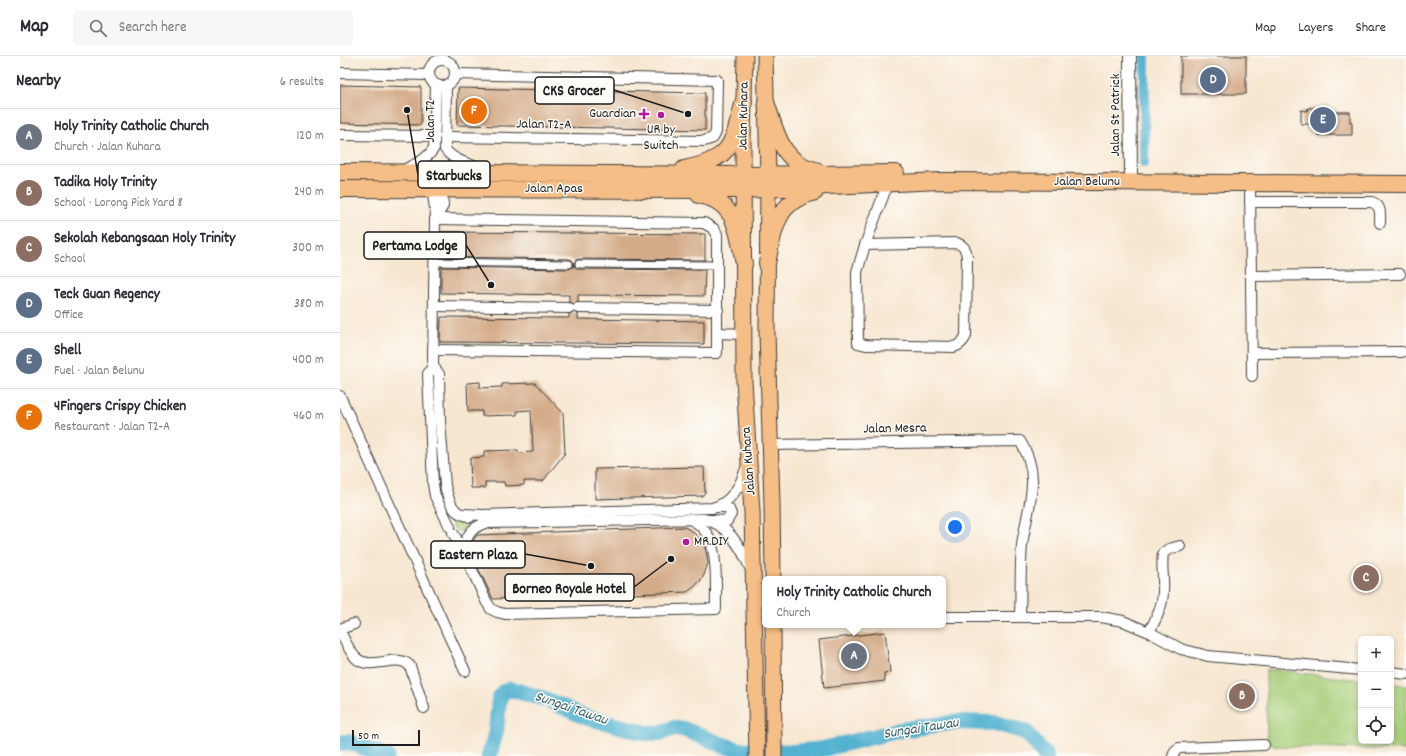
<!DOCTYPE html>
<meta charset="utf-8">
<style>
:root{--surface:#fff;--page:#f7f7f7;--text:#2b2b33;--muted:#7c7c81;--line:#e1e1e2;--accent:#0f766e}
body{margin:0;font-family:Dekko,sans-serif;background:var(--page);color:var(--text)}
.controls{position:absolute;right:12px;bottom:12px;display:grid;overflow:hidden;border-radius:6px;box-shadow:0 2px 6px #0003}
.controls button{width:36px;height:36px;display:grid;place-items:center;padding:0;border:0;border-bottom:1px solid var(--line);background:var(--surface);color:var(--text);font:20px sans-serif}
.scale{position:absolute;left:12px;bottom:10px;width:68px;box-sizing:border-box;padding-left:4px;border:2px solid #1c1c1c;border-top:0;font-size:11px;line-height:14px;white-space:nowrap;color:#1c1c1c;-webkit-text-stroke:3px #fdfcf7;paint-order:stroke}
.you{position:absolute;left:615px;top:471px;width:14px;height:14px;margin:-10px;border:3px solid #fff;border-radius:50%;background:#1a73e8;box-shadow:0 0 0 6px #1a73e833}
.badge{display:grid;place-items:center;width:26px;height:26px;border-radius:50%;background:var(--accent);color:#fff;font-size:13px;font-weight:700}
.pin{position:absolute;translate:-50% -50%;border:2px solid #fff;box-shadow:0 1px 4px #0006}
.popup{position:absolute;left:422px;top:520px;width:184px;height:52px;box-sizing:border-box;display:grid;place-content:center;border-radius:6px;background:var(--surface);filter:drop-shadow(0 1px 3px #0005);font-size:13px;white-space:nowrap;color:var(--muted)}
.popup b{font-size:15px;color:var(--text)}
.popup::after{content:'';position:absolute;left:50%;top:100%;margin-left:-8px;border:8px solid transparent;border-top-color:var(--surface)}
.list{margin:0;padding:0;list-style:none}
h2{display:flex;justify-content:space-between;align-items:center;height:52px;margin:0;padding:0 16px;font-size:17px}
h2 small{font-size:13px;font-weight:400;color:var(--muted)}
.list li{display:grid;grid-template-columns:26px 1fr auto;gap:12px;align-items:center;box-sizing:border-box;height:56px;padding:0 16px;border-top:1px solid var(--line)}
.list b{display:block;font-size:15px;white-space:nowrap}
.list p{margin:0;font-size:13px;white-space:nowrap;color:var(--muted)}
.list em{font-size:13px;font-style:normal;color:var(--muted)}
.icon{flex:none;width:22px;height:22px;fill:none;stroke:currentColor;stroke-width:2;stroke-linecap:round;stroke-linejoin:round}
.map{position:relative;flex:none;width:1066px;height:700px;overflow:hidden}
header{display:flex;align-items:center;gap:24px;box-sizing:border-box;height:56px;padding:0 20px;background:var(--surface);border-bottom:1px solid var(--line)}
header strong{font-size:19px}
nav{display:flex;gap:22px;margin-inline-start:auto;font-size:14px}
.search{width:280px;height:36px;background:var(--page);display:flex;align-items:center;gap:10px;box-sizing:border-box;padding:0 14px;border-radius:6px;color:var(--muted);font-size:15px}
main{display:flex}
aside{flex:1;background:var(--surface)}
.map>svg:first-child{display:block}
</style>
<header>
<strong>Map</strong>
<div class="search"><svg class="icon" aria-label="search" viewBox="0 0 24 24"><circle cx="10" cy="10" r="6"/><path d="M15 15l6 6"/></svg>Search here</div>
<nav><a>Map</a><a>Layers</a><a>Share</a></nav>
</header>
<main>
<aside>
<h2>Nearby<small>6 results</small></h2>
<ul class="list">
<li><span class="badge" style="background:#6b7280">A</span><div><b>Holy Trinity Catholic Church</b><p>Church · Jalan Kuhara</p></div><em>120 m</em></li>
<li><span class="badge" style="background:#8d6e63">B</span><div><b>Tadika Holy Trinity</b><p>School · Lorong Pick Yard 8</p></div><em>240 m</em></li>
<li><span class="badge" style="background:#8d6e63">C</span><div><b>Sekolah Kebangsaan Holy Trinity</b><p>School</p></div><em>300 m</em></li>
<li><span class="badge" style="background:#5c6f8a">D</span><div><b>Teck Guan Regency</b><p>Office</p></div><em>380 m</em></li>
<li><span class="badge" style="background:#5c6f8a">E</span><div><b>Shell</b><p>Fuel · Jalan Belunu</p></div><em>400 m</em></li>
<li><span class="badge" style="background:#e8710a">F</span><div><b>4Fingers Crispy Chicken</b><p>Restaurant · Jalan T2-A</p></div><em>460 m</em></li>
</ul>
</aside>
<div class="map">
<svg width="1066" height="700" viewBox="0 0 1066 700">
<rect width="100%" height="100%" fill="#fdfcf7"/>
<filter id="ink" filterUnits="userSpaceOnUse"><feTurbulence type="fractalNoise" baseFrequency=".025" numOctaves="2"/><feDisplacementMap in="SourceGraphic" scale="8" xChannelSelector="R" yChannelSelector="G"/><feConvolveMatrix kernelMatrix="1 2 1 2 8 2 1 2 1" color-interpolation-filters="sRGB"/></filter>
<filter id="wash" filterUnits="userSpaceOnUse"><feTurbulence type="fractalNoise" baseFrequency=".012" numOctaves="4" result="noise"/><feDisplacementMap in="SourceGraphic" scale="16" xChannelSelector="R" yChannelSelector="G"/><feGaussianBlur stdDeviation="0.9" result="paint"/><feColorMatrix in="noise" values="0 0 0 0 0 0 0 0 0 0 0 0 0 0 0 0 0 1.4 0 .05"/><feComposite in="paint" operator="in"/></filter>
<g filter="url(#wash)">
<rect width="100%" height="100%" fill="#f7e7d1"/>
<g fill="#a8cf7a" stroke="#62764b">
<circle cx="119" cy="468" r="7"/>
<path d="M926 613 1021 624V685H1051V628L1066 629V694L935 690 927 684Z"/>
</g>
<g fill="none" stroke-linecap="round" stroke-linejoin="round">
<path stroke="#52b2d0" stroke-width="10" d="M804 107 805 0"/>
<g stroke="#52b2d0" stroke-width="16">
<path d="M0 687 9 686 47 700"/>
<path d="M149 700 156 676 159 643 163 636 170 633 205 643 245 661 306 677H320L334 672 343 673 383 689 399 694 455 696 483 693 561 674 617 666 655 667 686 676 706 700"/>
</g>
</g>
<g id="blocks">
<g fill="#d4ab88">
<rect x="841" y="0" width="65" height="38"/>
<path d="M0 29 81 31V69L0 67Z"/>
<path d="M118 32 365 37V74L117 69Z"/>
<path d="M968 52H983V56H1010V66H1012V79H978V68H961V54L967 55Z"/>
<path d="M101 176 365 178V204L239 203 236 204 234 208 235 211 239 213 365 214 364 240 238 239V246L234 248 229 246V239L101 237V211L229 213 233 211 234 208 232 204 229 203 102 201Z"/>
<path d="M234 256 238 258V263L364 265V288L100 286 101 261 229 262V258Z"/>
<path d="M140 326V332L162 331V328L195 327 223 357 225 397 203 425H184V429L165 430 164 426H145V432H131L130 402 144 401V395L178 394V397L193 396 191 354 177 355V359L142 360V355H128L127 327Z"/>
<path d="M364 411 365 437 362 440 255 443V413Z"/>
<path d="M344 471 352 475 362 485 366 495 368 507 364 519 361 524 354 531 347 536 153 543 131 497 133 485 137 479Z"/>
<path d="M545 576 550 616 544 617 545 625 484 632 479 584Z"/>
</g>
</g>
</g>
<g filter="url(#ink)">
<use href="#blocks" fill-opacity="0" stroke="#3d3a37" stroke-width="1"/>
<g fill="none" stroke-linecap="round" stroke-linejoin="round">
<g stroke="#3d3a37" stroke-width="9">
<g id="pedestrian">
<path d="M94 206 229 208"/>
<path d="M239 208 378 209"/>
</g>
</g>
<g stroke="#3d3a37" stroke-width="12">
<g id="minor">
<circle cx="102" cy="17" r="13"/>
<path d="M0 17 88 19"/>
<path d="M106 30 105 93C113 105 131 108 144 114"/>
<path d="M0 79 95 80"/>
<path d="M105 81 364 85 373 82 376 76 377 24 115 18"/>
<path d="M62 115C75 108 87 104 94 92L96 29"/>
<path d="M910 127 912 320"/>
<path d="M84 133 93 139 96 159"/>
<path d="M102 133 103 150 95 163 93 310 88 318 93 428 95 440 110 471"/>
<path d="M910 146H1032C1042 150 1040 158 1040 167"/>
<path d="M525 189 617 187C624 190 626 193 627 201L626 280C623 286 620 289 614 291L526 289 518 287 517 216 525 189 548 127"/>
<path d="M911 220 1060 218"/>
<path d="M94 250 229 252"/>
<path d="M238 252 378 254"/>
<path d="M377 277 404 278"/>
<path d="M93 294 377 297V178L374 173 364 167 95 163"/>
<path d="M912 297 1062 296"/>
<path d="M93 310 99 318 100 365 105 430C108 440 110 453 121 458 124 459 127 459 130 461"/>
<path d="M0 340 125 615"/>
<path d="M430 389 680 385C703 420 687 452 682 489 680 512 681 537 680 560"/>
<path d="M124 458 142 459 373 452C392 446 402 427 407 409"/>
<path d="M371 464 387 465 391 458 389 453 385 451H375"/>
<path d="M113 477 125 498 146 545 151 553 157 556 165 558 376 553C375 523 382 477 350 463"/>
<path d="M125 498C124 483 130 471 146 467L363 463C386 466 402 492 410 512"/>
<path d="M603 561H761L783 565 809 576 841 593 868 600 1021 614"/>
<path d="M0 573 14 568"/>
<path d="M0 576C5 584 10 597 17 603 32 615 58 596 70 610L84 652"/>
<path d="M809 576C816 563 823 550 823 535 824 522 821 509 823 497L829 493 840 490"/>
<path d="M1051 616 1066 618"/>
<path d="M833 700 835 695 839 692 924 689"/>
</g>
</g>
<g stroke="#3d3a37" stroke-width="14">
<path id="tertiary" d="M790 0 791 117"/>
</g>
<g stroke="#3d3a37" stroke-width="17">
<g id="primary">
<path d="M405 0 403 85 404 325 412 456 417 700"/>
<path d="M425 0 428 118 427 276 432 448 433 523"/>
<path d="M433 569 434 700"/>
</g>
</g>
<g stroke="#3d3a37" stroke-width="18">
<g id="trunk">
<path d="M426 46C436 75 441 108 476 114"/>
<path d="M344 113C393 103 392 88 404 45"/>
<path d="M0 116 403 119 556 117"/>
<path d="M0 133 403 134 601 125 1066 128"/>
<path d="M359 139C397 145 398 178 404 208"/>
<path d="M427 207C435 172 435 146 475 136"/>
</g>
</g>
<use href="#pedestrian" stroke="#fff" stroke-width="7"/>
<use href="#minor" stroke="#fff" stroke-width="10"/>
<use href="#tertiary" stroke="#fff" stroke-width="12"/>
<use href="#primary" stroke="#f6be87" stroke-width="15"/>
<use href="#trunk" stroke="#f6be87" stroke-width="16"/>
</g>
</g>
<g fill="#b5179e" stroke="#fdfcf7" stroke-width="1.5">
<path d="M302 52h4v4h4v4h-4v4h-4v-4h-4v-4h4z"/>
<circle cx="321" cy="59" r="4"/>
<circle cx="346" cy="486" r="4"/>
</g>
<g text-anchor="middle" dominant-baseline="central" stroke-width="3" stroke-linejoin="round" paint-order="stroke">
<g font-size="14" fill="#1c1c1c" stroke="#fdfcf7" text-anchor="end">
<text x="296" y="58">Guardian</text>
<text x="321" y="74" text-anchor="middle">UR by<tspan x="321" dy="16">Switch</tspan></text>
<text x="354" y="486" text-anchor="start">MR.DIY</text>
</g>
<g font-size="14" fill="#1c1c1c" stroke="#fdfcf7">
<text transform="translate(776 59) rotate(-90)">Jalan St Patrick</text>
<text transform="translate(404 60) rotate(-89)">Jalan Kuhara</text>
<text transform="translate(91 65) rotate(-90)">Jalan T2</text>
<text transform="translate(204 69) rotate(1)">Jalan T2-A</text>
<text x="747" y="126">Jalan Belunu</text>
<text x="214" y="133">Jalan Apas</text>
<text transform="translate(555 373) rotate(-1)">Jalan Mesra</text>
<text transform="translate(409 405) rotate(-94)">Jalan Kuhara</text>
</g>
<g font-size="15" font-style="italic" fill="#34606d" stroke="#fdfcf7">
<text transform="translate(231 653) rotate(19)">Sungai Tawau</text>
<text transform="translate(581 673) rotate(-9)">Sungai Tawau</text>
</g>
</g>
<path fill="none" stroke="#1c1c1c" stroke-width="1.5" d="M348 58L274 34M67 54L78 119M151 229L126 189M251 510L185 498M331 503L294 531"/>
<g fill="#1c1c1c" stroke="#fdfcf7" stroke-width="1.5">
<circle cx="348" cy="58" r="4"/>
<circle cx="67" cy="54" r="4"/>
<circle cx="151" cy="229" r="4"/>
<circle cx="251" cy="510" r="4"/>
<circle cx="331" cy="503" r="4"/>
</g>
<g fill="#fdfcf7" stroke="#1c1c1c" stroke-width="1.5">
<rect x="195" y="21" width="79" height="27" rx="4"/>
<rect x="78" y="105" width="72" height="27" rx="4"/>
<rect x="24" y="176" width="102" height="27" rx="4"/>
<rect x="91" y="485" width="94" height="27" rx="4"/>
<rect x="165" y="518" width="129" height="27" rx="4"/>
</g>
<g font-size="15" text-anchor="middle" font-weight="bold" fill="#1c1c1c">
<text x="234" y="39">CKS Grocer</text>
<text x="114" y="124">Starbucks</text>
<text x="75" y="194">Pertama Lodge</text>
<text x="138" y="503">Eastern Plaza</text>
<text x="229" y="537">Borneo Royale Hotel</text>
</g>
</svg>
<div class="controls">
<button>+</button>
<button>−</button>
<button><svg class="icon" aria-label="locate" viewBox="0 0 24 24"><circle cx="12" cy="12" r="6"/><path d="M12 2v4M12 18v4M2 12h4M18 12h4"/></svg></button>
</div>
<div class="scale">50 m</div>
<div class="you"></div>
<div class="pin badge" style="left:514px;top:600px;background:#6b7280">A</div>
<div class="popup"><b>Holy Trinity Catholic Church</b>Church</div>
<div class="pin badge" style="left:902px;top:640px;background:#8d6e63">B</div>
<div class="pin badge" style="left:1026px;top:522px;background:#8d6e63">C</div>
<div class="pin badge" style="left:873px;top:24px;background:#5c6f8a">D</div>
<div class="pin badge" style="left:983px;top:64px;background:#5c6f8a">E</div>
<div class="pin badge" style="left:134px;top:55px;background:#e8710a">F</div>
</div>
</main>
